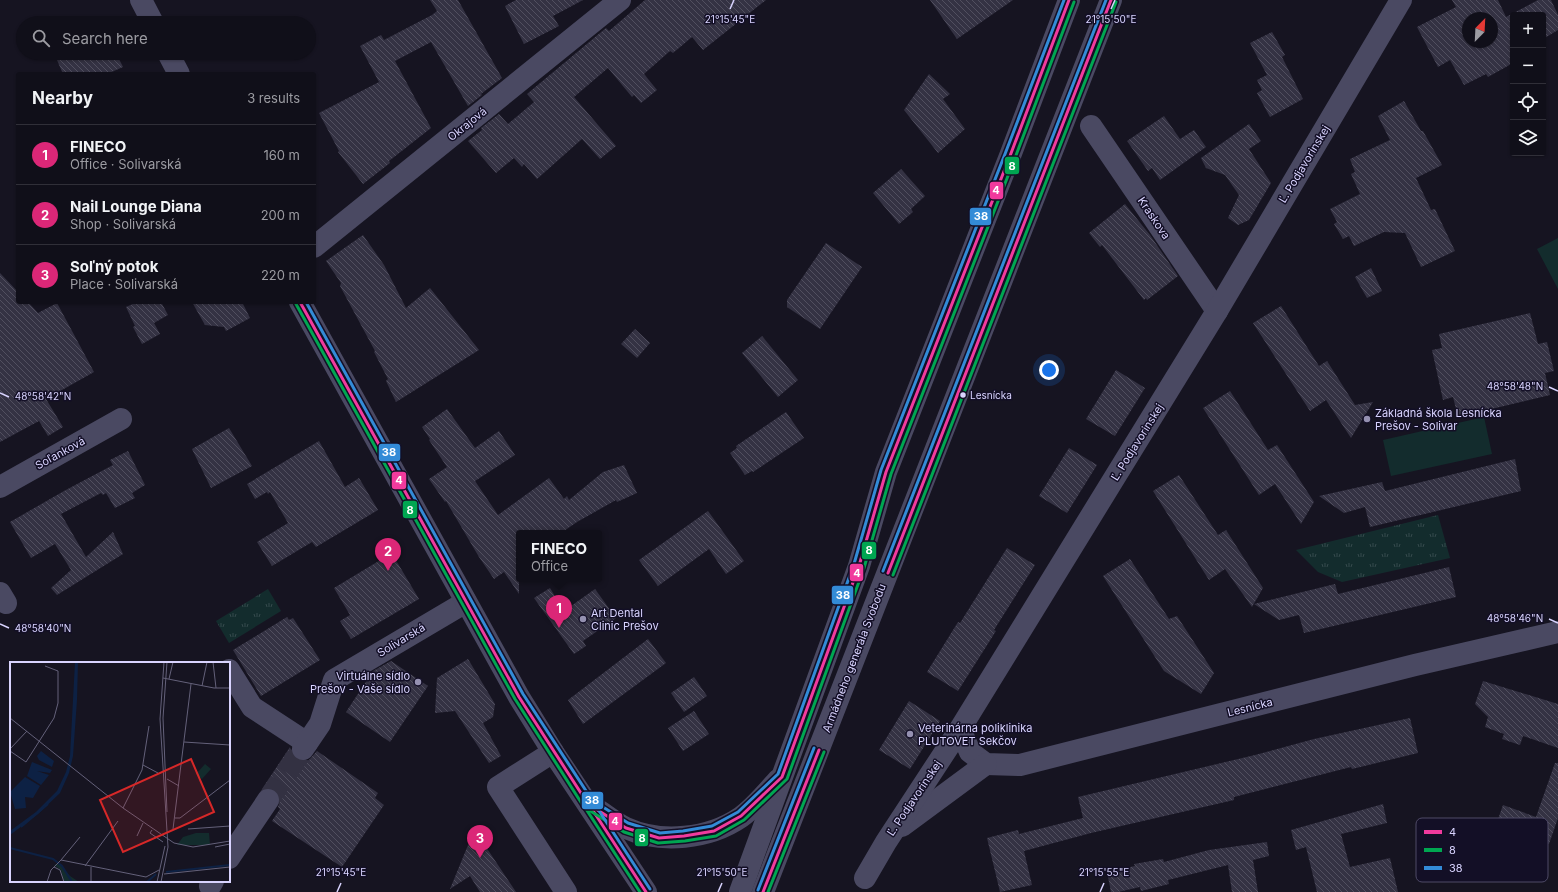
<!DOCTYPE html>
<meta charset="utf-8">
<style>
:root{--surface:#100f19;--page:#191822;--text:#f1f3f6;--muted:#9c9ca2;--line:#302f38;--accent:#db2777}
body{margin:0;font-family:Inter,sans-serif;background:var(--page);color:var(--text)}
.controls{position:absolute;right:12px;top:12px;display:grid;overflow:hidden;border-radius:4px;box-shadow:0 1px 3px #0004}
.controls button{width:36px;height:36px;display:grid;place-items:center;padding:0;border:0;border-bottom:1px solid var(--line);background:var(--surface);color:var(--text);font:20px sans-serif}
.compass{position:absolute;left:1462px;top:12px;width:36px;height:36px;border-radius:50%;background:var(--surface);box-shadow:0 1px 3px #0004;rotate:24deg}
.you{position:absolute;left:1049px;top:370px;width:14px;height:14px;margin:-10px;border:3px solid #fff;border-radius:50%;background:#1a73e8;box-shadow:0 0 0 6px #1a73e833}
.badge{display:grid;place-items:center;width:26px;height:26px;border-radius:50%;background:var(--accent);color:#fff;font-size:13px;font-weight:700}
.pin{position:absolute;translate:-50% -33px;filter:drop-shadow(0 1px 2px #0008)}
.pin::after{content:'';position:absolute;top:21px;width:14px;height:12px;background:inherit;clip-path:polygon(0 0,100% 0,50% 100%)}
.popup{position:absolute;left:516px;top:530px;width:86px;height:52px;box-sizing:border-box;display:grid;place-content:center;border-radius:4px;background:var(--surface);filter:drop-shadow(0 1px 3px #0005);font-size:13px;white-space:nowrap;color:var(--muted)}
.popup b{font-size:15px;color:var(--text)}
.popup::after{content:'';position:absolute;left:50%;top:100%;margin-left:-8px;border:8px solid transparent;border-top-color:var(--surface)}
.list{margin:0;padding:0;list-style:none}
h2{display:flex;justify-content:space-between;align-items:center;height:52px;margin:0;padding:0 16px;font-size:17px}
h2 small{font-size:13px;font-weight:400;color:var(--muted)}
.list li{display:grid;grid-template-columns:26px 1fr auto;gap:12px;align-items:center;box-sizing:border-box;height:60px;padding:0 16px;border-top:1px solid var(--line)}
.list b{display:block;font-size:15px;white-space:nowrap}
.list p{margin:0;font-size:13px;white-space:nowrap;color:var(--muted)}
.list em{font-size:13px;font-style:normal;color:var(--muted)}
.icon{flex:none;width:22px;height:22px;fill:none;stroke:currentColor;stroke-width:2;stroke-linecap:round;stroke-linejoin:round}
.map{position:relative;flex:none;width:1558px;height:892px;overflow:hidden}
.search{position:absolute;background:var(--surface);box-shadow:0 1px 3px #0004;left:16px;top:16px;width:300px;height:44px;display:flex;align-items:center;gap:10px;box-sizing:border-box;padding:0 14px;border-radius:22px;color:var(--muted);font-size:15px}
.panel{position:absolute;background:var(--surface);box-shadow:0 1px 3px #0004;left:16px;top:72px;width:300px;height:232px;border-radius:4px}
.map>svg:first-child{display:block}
</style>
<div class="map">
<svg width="1558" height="892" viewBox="0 0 1558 892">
<defs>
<pattern id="grass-tufts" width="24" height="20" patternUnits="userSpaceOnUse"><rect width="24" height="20" fill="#132c2d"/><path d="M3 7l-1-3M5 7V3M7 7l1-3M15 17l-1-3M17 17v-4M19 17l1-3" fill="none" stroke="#354a4c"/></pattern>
<pattern id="building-back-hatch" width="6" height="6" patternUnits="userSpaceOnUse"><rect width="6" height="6" fill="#343243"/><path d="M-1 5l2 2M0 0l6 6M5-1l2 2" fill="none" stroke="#514f5f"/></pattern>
</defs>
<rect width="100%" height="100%" fill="#161421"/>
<g fill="url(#grass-tufts)">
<path d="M1438 515 1450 558 1342 582 1318 572 1296 550Z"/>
<path d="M268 589 281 611 229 643 216 621Z"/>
</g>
<g fill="#132c2d">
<path d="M1558 238V289L1537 249Z"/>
<path d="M1484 417 1492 454 1391 476 1383 440Z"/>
</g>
<g fill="url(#building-back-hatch)" fill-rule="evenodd">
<path d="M430 0H458L502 78 481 94 482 95 468 106 431 42 395 61 431 128 389 161 390 163 363 184 338 152 339 151 319 113 379 82 360 46 381 35 384 40 432 15 437 11Z"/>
<path d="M516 0H583L553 16 559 26 524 44 505 6Z"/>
<path d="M645 0H766L703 50 692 37 673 53 670 51 644 74 657 90 641 103 634 95 632 97 608 68 574 97 616 146 600 159 582 139 537 179 524 164 522 167 514 158 496 173 468 141 482 130 481 128 499 114 508 124 534 102 527 94 606 28 609 31Z"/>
<path d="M930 0H1013L957 39Z"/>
<path d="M1452 0H1498L1506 17 1538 0H1551L1558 15V30L1543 39V15H1513V63L1488 77 1486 74 1464 85 1450 60 1438 67 1417 27 1456 7ZM1468 18H1492V42H1468Z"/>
<path d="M1272 32 1285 55 1282 57 1303 99 1270 117 1257 93 1262 90 1257 80 1267 75 1250 43Z"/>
<path d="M54 53H116L123 67 107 74H63Z"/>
<path d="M929 74 950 94 943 99 965 129 938 153 904 110Z"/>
<path d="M1404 101 1421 131H1423L1442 165 1416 178 1431 210 1435 209 1455 251 1421 267 1405 233 1384 232 1354 246 1349 236 1343 239 1334 224 1337 222 1330 209 1360 194 1351 174 1355 172 1350 159 1390 140 1378 116Z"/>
<path d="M1164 116 1180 139 1194 130 1206 147 1160 180 1152 168 1148 171 1127 141Z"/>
<path d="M1249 124 1261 141 1249 149 1271 183 1249 220 1238 225 1228 218 1239 195 1225 175 1206 168 1201 158Z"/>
<path d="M901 169 925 196 911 209 913 212 899 224 873 193Z"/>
<path d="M1125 204 1150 235 1178 276 1147 300 1146 298 1144 300 1102 245 1100 247 1089 233Z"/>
<path d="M363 235 384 265 406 308 430 288 479 350 396 402 386 381 388 379 374 352 375 351 340 286 341 283 326 261Z"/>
<path d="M826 243 862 267 820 329 787 307V300Z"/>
<path d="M1371 268 1382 291 1367 298 1355 277Z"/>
<path d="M0 273 18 292V302H28L38 313 57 303 94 372 46 399 63 427 48 436 39 421 0 442Z"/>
<path d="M137 302H161L168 315 154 323 160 334 142 344 133 327 135 326 126 307Z"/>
<path d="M192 302H242L250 318 226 331 224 327 205 325Z"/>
<path d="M1281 306 1319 366 1327 361 1355 405 1373 402 1351 438 1326 400 1310 411 1253 323Z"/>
<path d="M1530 313 1538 344 1547 342 1554 371 1545 373 1550 395 1458 417 1453 397 1443 400 1432 350 1442 348 1439 334Z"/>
<path d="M635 329 650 343 637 358 621 344Z"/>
<path d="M762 336 798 380 778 397 742 353Z"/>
<path d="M1116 370 1145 388 1115 436 1086 419Z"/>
<path d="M1230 391 1268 450 1277 445 1314 502 1301 524 1275 484 1259 495 1203 408Z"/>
<path d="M447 409 475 448 499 431 515 455 475 481 498 515 549 478 564 499 567 496 569 500 603 472 624 465 637 493 617 502 616 500 577 522 561 533H519V594L504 572 494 579 479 557 446 501 445 502 429 479 447 467 429 440 430 439 422 427Z"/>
<path d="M786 412 804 438 753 472 752 471 745 475 730 453 737 448 736 446Z"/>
<path d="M229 428 252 466 211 488 192 449Z"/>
<path d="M319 441 345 487 359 478 378 510 316 547 312 542 272 566 257 542 288 523 270 492 268 494 267 492 255 499 247 484Z"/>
<path d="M1069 448 1097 465 1067 513 1039 496Z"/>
<path d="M128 451 145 485 132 493 135 498 115 508 106 493 103 495 101 493 61 514 86 557 113 532 123 554 57 595 51 588 71 570 55 544 31 558 10 522 64 491 113 465 110 460Z"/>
<path d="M1515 459 1521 491 1370 527 1365 507 1344 513 1319 496 1382 482 1385 491Z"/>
<path d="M1179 475 1218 535 1226 530 1263 588 1252 607 1225 569 1209 580 1153 491Z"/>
<path d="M708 511 744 561 726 574 709 549 658 586 639 560Z"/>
<path d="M1007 548 1035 565 994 630 996 631 958 691 927 672 958 622 960 623Z"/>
<path d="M387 556 389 559 394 557 419 599 351 639 340 621 350 615 334 588Z"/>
<path d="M1130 559 1169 619 1177 616 1214 673 1201 694 1164 671 1103 576Z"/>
<path d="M1449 567 1456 597 1304 633 1299 615 1279 620 1254 604 1335 584 1338 594Z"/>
<path d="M550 588 564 611 595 589 616 618 583 641 586 646 574 654 534 598Z"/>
<path d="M287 617 289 620 293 618 320 660 261 696 233 650Z"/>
<path d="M648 639 666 663 583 724 568 700Z"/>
<path d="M468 659 495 704 493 717 483 723 501 756 489 763 455 711 435 713 437 678Z"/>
<path d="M391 661 428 686 390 742 346 712 373 671Z"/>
<path d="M694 677 707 696 684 712 671 693Z"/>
<path d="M1483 681 1558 704V748L1523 736 1520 745 1502 739 1504 734 1485 727 1488 717 1475 704Z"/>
<path d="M909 701 940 721 910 769 879 750Z"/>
<path d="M694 711 709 734 683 751 668 728Z"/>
<path d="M1410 718 1418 753 1352 769 1351 767 1234 797V800L1091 833 1024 851 1032 885 1000 892 987 838 1018 830 1019 834 1083 818 1078 797 1255 755 1314 739Z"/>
<path d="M290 747 292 755 296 759 302 761 309 760 317 751 378 793 375 798 384 805 342 867 272 821 280 809 278 807 280 801 279 795 275 789 268 788 262 789Z"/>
<path d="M1555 763H1558V818L1549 844 1516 833 1511 849 1490 842 1503 805 1536 817Z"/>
<path d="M1383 804 1387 823 1341 834 1350 867 1390 858 1398 892H1317L1306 847 1296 850 1291 830Z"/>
<path d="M475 828 488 850 516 892H480L470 876 450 889Z"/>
<path d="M1267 842 1269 856 1253 860 1258 892H1232L1228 865 1168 880 1169 884 1141 891 1140 887 1118 892H1111L1107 872 1135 866 1134 864 1163 859 1164 862 1209 850Z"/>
</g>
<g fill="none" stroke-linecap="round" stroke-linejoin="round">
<path stroke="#333142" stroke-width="22" stroke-dasharray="22 11" stroke-linecap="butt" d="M268 800 303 749"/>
<g stroke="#4a4962" stroke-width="22">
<path d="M1091 126 1217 311"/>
<path d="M314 247 620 0"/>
<path d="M0 487 121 419"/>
<path d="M0 593 6 603"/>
<path d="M229 670 252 707 307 743"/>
<path d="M960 729 970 752 986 764 1020 765 1415 665 1558 632"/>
<path d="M303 749 320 724 334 680 466 602"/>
<path d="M553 752 498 787 566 892"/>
<path d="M902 826 986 764"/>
<path d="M229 858 268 800"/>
<path d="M865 878 886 842 960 729 1217 311 1401 0"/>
<path d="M210 886 213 881"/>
</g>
<g stroke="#4a4962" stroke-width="22">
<path d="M141 0 153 23"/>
<path d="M168 53 179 74"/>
<path d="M300 302 519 697 553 752 646 892"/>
<path d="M595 808C605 814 615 823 626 828 661 844 709 839 741 817 754 808 767 792 778 780"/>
<path d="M740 892 859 566 886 472 1010 156 1069 0"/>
<path d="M763 892 1111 0"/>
</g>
<g stroke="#130f26" stroke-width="6">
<g id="bus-1">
<path d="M300 302 519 697 588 804 626 828 659 838 684 836 714 831 741 816 782 777 859 566 886 472 1010 156 1069 0"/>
<path d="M888 573 1111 0"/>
<path d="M590 806 646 892"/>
<path d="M763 892 819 750"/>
</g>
</g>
<g stroke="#130f26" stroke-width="6">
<g id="bus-2">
<path d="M296 304 515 699 584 807 624 832 658 843 685 841 716 836 744 820 787 779 864 568 891 474 1015 158 1074 2"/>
<path d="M893 575 1116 2"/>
<path d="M586 809 640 892"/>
<path d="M768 892 824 752"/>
</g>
</g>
<g stroke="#130f26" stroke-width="6">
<g id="bus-3">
<path d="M306 302 523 694 592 800 628 823 660 833 683 831 712 826 738 812 778 774 854 564 881 470 1005 154 1064 0"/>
<path d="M883 571 1106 0"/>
<path d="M594 803 650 889"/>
<path d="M758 890 814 748"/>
</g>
</g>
<use href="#bus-1" stroke="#f13a9d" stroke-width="3"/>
<use href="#bus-2" stroke="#00a651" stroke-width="3"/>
<use href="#bus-3" stroke="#338bd7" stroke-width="3"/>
</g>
<path fill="none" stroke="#d9d4ff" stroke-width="1.5" d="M730 9 734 0M1111 9 1115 0M1549 387 1558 391M0 393 9 397M1549 619 1558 623M0 624 9 628M337 892 341 883M718 892 722 883M1100 892 1104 883"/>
<circle fill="#d9d4ff" stroke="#130f26" stroke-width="1.5" cx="963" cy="395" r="3.5"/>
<g fill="#9591b1" stroke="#130f26" stroke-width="1.5">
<circle cx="1367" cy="419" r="4"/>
<circle cx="583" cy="619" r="4"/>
<circle cx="418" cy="682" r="4"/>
<circle cx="910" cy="734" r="4"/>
</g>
<g text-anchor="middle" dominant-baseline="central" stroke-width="3" stroke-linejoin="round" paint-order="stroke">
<g font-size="10" fill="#d9d4ff" stroke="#130f26" text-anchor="start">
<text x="970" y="395">Lesnícka</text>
</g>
<g font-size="11" fill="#d9d4ff" stroke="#130f26">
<text transform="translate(467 124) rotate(-39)">Okrajová</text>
<text transform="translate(1304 164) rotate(-59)">Ľ. Podjavorinskej</text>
<text transform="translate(1154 218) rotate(56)">Kraskova</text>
<text transform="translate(1137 442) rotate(-58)">Ľ. Podjavorinskej</text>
<text transform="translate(60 453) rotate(-29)">Soľanková</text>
<text transform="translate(401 640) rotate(-31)">Solivarská</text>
<text transform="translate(854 658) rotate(-69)">Armádneho generála Svobodu</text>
<text transform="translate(1250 707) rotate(-14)">Lesnícka</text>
<text transform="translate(914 798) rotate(-56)">Ľ. Podjavorinskej</text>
</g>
<g font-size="11" fill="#d9d4ff" stroke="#130f26" text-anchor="start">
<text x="1375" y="413">Základná škola Lesnícka<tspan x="1375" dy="13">Prešov - Solivar</tspan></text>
<text x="591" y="613">Art Dental<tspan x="591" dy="13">Clinic Prešov</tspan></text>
<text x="410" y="676" text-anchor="end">Virtuálne sídlo<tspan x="410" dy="13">Prešov - Vaše sídlo</tspan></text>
<text x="918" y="728">Veterinárna poliklinika<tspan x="918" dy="13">PLUTOVET Sekčov</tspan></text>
</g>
</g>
<g transform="translate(10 662)">
<rect width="220" height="220" fill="#161421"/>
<path d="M186 171H199L200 183H167L173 175ZM49 201 60 214 69 220H54L51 208 44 203Z" fill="#132c2d"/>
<path d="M195 102 201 107 192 117 186 112Z" fill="#132c2d"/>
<path d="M65 0H68L67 38 63 94 59 111 50 131 28 152 0 173V169L26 150 47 129 56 110 60 94ZM31 89 44 99 42 105 29 98 27 94ZM22 100 42 108 40 111 27 109 39 113 31 123 17 114ZM15 115 30 124 23 136 15 135 16 146 5 147 0 130Z" fill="#0d2144"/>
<path fill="none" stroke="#0d2144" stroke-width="2" d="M11 165 38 142M0 186 43 197 52 204 62 220M156 210 220 203M137 220 146 212"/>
<path fill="none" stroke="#64617a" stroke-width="1" d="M157 0 153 56 157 150M203 0 206 26M153 16 204 26H220M159 17 163 0M192 24 197 0M0 56 113 146 164 181 183 185 220 179M174 80 220 83M0 87 17 69M0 89 16 100 44 56 48 41V9L35 4M133 103 148 111M157 117 169 124M113 146 132 108 139 64M165 156H170L220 118M163 167 181 22M178 167 220 164M142 168 140 171 153 180M127 174 133 161M205 185 220 182M51 198 70 175M75 204 108 159M44 205 50 208 54 220M81 205V220M154 212 220 205M37 220 41 208 51 198 136 215 149 208M147 220 155 184M151 220 158 185 150 57 154 0"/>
<path fill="#d62828" fill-opacity="0.15" stroke="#d62828" stroke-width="2" d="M181 97 204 150 113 190 90 138Z"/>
<rect width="220" height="220" fill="none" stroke="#d9d4ff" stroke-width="2"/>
</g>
<rect x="1416" y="818" width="132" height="64" rx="6" fill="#130f26" stroke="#4e4a67" stroke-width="1"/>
<rect x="1424" y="830" width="18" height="4" fill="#f13a9d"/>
<rect x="1424" y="848" width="18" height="4" fill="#00a651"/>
<rect x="1424" y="866" width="18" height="4" fill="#338bd7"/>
<g font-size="11" fill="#d9d4ff">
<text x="1449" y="836">4</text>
<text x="1449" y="854">8</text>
<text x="1449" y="872">38</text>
</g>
<g font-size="10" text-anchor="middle" fill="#d9d4ff" stroke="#130f26" stroke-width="3" stroke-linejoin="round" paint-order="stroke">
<text x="730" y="23">21°15'45"E</text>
<text x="1111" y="23">21°15'50"E</text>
<text x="1515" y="390">48°58'48"N</text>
<text x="43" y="400">48°58'42"N</text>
<text x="1515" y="622">48°58'46"N</text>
<text x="43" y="632">48°58'40"N</text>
<text x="341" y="876">21°15'45"E</text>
<text x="722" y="876">21°15'50"E</text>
<text x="1104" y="876">21°15'55"E</text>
</g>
<g stroke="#130f26" stroke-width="1.5">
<rect x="1004" y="156" width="16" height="19" rx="4" fill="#00a651"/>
<rect x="989" y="181" width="15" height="19" rx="4" fill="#f13a9d"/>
<rect x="969" y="207" width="23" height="19" rx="4" fill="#338bd7"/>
<rect x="378" y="443" width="23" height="19" rx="4" fill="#338bd7"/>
<rect x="391" y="471" width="16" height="19" rx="4" fill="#f13a9d"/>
<rect x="402" y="500" width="16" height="19" rx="4" fill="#00a651"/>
<rect x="861" y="541" width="16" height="19" rx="4" fill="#00a651"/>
<rect x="849" y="563" width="15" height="19" rx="4" fill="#f13a9d"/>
<rect x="831" y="585" width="23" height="20" rx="4" fill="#338bd7"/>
<rect x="581" y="791" width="23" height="19" rx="4" fill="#338bd7"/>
<rect x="608" y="812" width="15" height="19" rx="4" fill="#f13a9d"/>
<rect x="634" y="828" width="15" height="19" rx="4" fill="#00a651"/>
</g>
<g font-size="11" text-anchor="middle" font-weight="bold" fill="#fff">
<text x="1012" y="170">8</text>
<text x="996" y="194">4</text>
<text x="981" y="220">38</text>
<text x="389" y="456">38</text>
<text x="399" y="484">4</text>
<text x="410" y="514">8</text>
<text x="869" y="554">8</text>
<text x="857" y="577">4</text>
<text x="843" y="599">38</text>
<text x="592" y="804">38</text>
<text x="615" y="825">4</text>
<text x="642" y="842">8</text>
</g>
</svg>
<div class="controls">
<button>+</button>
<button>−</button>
<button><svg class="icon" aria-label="locate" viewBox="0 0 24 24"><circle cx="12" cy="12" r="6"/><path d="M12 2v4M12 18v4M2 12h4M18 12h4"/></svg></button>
<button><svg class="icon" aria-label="layers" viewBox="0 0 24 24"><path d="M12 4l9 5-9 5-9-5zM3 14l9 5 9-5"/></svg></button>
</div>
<svg class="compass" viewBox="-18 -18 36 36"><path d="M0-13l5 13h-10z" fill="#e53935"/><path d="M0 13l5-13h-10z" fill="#9c9ca2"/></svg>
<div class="you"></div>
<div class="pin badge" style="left:559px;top:628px">1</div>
<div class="popup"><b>FINECO</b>Office</div>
<div class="pin badge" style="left:388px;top:571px">2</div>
<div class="pin badge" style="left:480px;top:858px">3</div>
<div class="search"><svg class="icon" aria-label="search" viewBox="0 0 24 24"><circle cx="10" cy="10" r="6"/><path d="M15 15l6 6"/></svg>Search here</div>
<section class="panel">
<h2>Nearby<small>3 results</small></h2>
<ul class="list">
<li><span class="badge">1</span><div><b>FINECO</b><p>Office · Solivarská</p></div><em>160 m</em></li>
<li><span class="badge">2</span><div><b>Nail Lounge Diana</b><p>Shop · Solivarská</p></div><em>200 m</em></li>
<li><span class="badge">3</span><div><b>Soľný potok</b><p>Place · Solivarská</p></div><em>220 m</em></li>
</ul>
</section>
</div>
